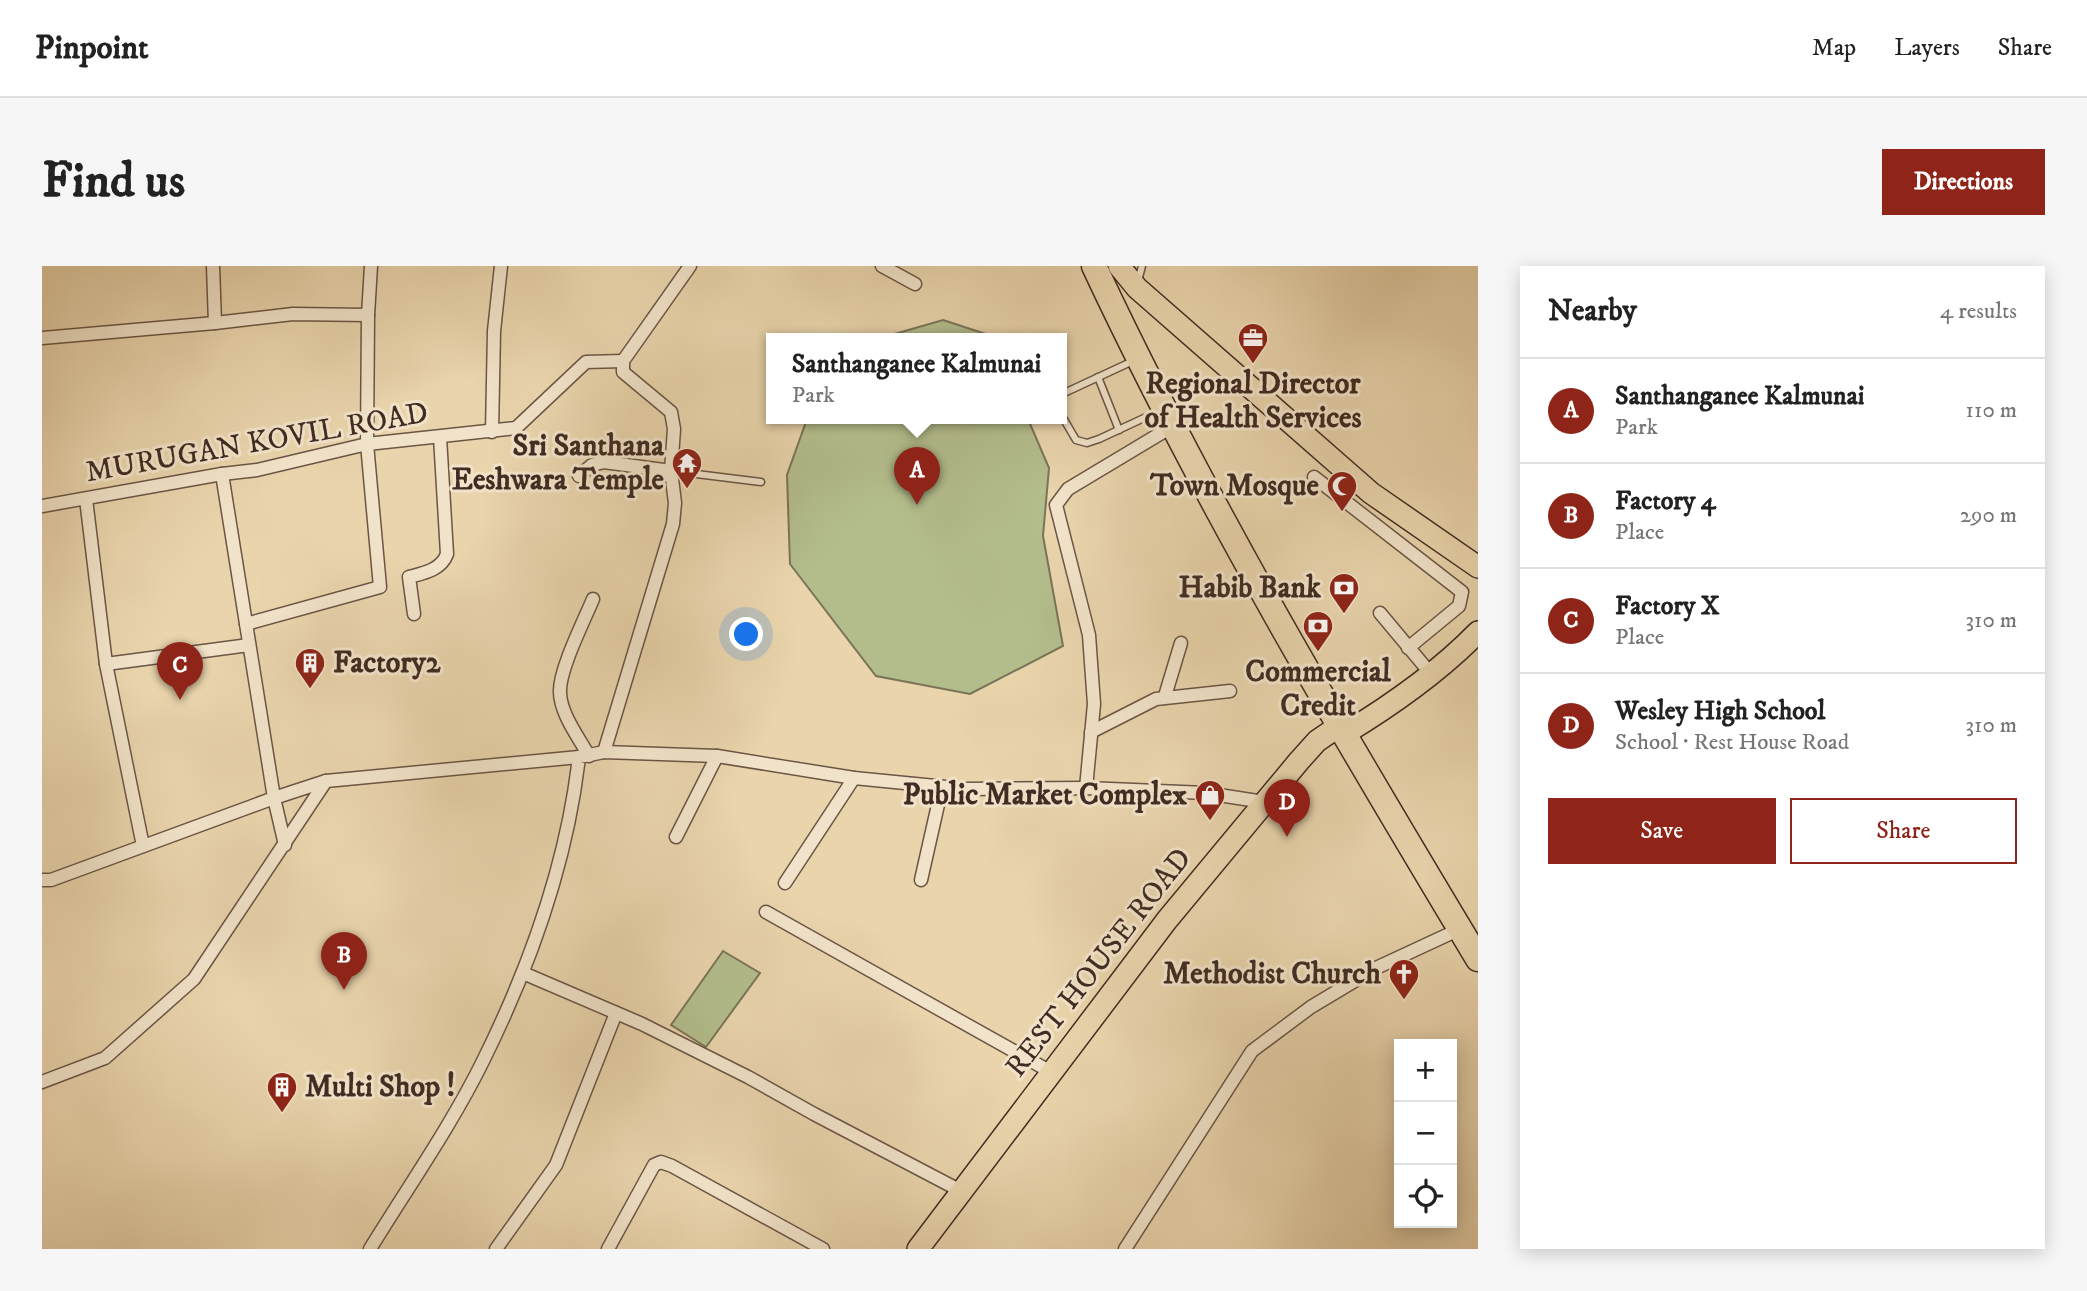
<!DOCTYPE html>
<meta charset="utf-8">
<style>
:root{--surface:#fff;--page:#f6f6f6;--text:#222;--muted:#767676;--line:#e0e0e0;--accent:#8f2418}
body{margin:0;font-family:"IM FELL DW Pica",serif;background:var(--page);color:var(--text)}
.controls{position:absolute;right:21px;bottom:21px;display:grid;overflow:hidden;border-radius:0px;box-shadow:0 4px 18px #0003}
.controls button{width:63px;height:63px;display:grid;place-items:center;padding:0;border:0;border-bottom:2px solid var(--line);background:var(--surface);color:var(--text);font:35px sans-serif}
.you{position:absolute;left:705px;top:369px;width:24px;height:24px;margin:-18px;border:5px solid #fff;border-radius:50%;background:#1a73e8;box-shadow:0 0 0 10px #1a73e833}
.badge{display:grid;place-items:center;width:46px;height:46px;border-radius:50%;background:var(--accent);color:#fff;font-size:23px;font-weight:700}
.pin{position:absolute;translate:-50% -58px;filter:drop-shadow(0 2px 4px #0008)}
.pin::after{content:'';position:absolute;top:37px;width:24px;height:21px;background:inherit;clip-path:polygon(0 0,100% 0,50% 100%)}
.popup{position:absolute;left:724px;top:67px;width:301px;height:91px;box-sizing:border-box;display:grid;place-content:center;border-radius:0px;background:var(--surface);filter:drop-shadow(0 2px 5px #0005);font-size:23px;white-space:nowrap;color:var(--muted)}
.popup b{font-size:26px;color:var(--text)}
.popup::after{content:'';position:absolute;left:50%;top:100%;margin-left:-14px;border:14px solid transparent;border-top-color:var(--surface)}
.list{margin:0;padding:0;list-style:none}
h2{display:flex;justify-content:space-between;align-items:center;height:91px;margin:0;padding:0 28px;font-size:30px}
h2 small{font-size:23px;font-weight:400;color:var(--muted)}
.list li{display:grid;grid-template-columns:46px 1fr auto;gap:21px;align-items:center;box-sizing:border-box;height:105px;padding:0 28px;border-top:2px solid var(--line)}
.list b{display:block;font-size:26px;white-space:nowrap}
.list p{margin:0;font-size:23px;white-space:nowrap;color:var(--muted)}
.list em{font-size:23px;font-style:normal;color:var(--muted)}
.actions{display:flex;gap:14px;padding:21px 28px}
.actions a{flex:1;padding:16px 0;border:2px solid var(--accent);border-radius:0px;text-align:center;font-size:24px;color:var(--accent)}
.actions .main{background:var(--accent);color:#fff}
.icon{flex:none;width:38px;height:38px;fill:none;stroke:currentColor;stroke-width:2;stroke-linecap:round;stroke-linejoin:round}
.map{position:relative;flex:none;width:1436px;height:983px;overflow:hidden;border-radius:0px}
header{display:flex;align-items:center;gap:42px;box-sizing:border-box;height:98px;padding:0 35px;background:var(--surface);border-bottom:2px solid var(--line)}
header strong{font-size:33px}
nav{display:flex;gap:38px;margin-inline-start:auto;font-size:24px}
.intro{display:flex;align-items:center;justify-content:space-between;box-sizing:border-box;height:168px;padding:0 42px}
h1{margin:0;font-size:49px}
.button{padding:18px 32px;border-radius:0px;background:var(--accent);color:#fff;font-size:24px;font-weight:700}
main{display:flex;gap:42px;padding:0 42px}
aside{flex:1;background:var(--surface);border-radius:0px;box-shadow:0 4px 18px #0003}
.map>svg:first-child{display:block}
</style>
<header>
<strong>Pinpoint</strong>
<nav><a>Map</a><a>Layers</a><a>Share</a></nav>
</header>
<div class="intro"><h1>Find us</h1><a class="button">Directions</a></div>
<main>
<div class="map">
<svg width="1436" height="983" viewBox="0 0 1436 983">
<rect width="100%" height="100%" fill="#e9d4ac"/>
<filter id="stains"><feTurbulence type="fractalNoise" baseFrequency=".00286" numOctaves="4"/><feColorMatrix values="0 0 0 0 .2 0 0 0 0 .09 0 0 0 0 .02 0 0 0 .5 -.17"/></filter>
<radialGradient id="worn" r=".72"><stop offset=".6" stop-color="#630" stop-opacity="0"/><stop offset="1" stop-color="#630" stop-opacity=".3"/></radialGradient>
<g fill="#b3bd8c" stroke="#7a7458" stroke-width="2">
<path d="M901 54 950 70 951 73H835Z"/>
<path d="M765 153H986L1007 202 1001 270 1021 380 928 428 834 410 748 298 745 209Z"/>
<path d="M681 685 718 707 664 781 629 759Z"/>
</g>
<g fill="none" stroke-linecap="round" stroke-linejoin="round">
<g stroke="#6b5545" stroke-width="9">
<g id="lane">
<path d="M1096 15 1100 0"/>
<path d="M1056 111 1077 164"/>
<path d="M1020 128 1091 95"/>
<path d="M1020 150 1034 174 1045 177 1057 173 1117 145"/>
<path d="M630 205 719 216"/>
</g>
</g>
<g stroke="#6b5545" stroke-width="15">
<g id="street">
<path d="M171 0 173 57"/>
<path d="M840 0 873 18"/>
<path d="M0 72 173 57 251 48 326 49 329 0"/>
<path d="M450 166 452 65 459 0"/>
<path d="M537 210 550 199 562 196 629 205"/>
<path d="M1272 211 1420 326 1417 340 1366 382"/>
<path d="M44 233 64 398 101 580"/>
<path d="M0 240 180 208 215 204 325 178 474 162 544 96 581 95"/>
<path d="M1338 347 1389 408"/>
<path d="M372 348 367 311C382 307 399 304 405 288L398 171"/>
<path d="M204 358 338 321 325 178 326 49"/>
<path d="M64 398 207 379"/>
<path d="M1123 430 1139 377"/>
<path d="M1049 466 1114 433 1188 425"/>
<path d="M562 486 631 258 633 237 629 205 632 163 629 146 581 106V95L648 0"/>
<path d="M547 490C537 472 518 447 518 426 517 404 542 355 551 333"/>
<path d="M1044 522 1052 438 1047 369 1014 239 1026 223 1131 160"/>
<path d="M634 571 675 490"/>
<path d="M243 579 232 532 284 515"/>
<path d="M0 614H9L232 532 180 208"/>
<path d="M879 614 900 521"/>
<path d="M743 617 812 512"/>
<path d="M724 646 1009 806"/>
<path d="M481 707 600 758 706 811 772 848 919 925"/>
<path d="M0 816 63 792 152 713 284 515 537 491"/>
<path d="M328 983C366 921 409 860 441 795 488 700 525 597 537 491L562 486 675 490 812 512 924 523 1044 522 1164 527 1222 536"/>
<path d="M454 983 514 899 574 747"/>
<path d="M566 983 612 899 619 896 630 900 781 983"/>
<path d="M1083 983 1210 785 1269 741 1334 702 1418 663"/>
</g>
</g>
<g stroke="#412b23" stroke-width="24">
<g id="primary">
<path d="M1077 0 1095 22 1329 227 1436 301"/>
<path d="M1302 468C1350 439 1397 406 1436 366"/>
<path d="M876 983 1125 654 1257 495 1275 475 1297 460"/>
</g>
</g>
<g stroke="#412b23" stroke-width="27">
<path id="highway" d="M1052 0C1164 239 1300 467 1436 693"/>
</g>
<use href="#lane" stroke="#f1e3c9" stroke-width="6"/>
<use href="#street" stroke="#f1e3c9" stroke-width="12"/>
<use href="#primary" stroke="#e9d4ac" stroke-width="21"/>
<use href="#highway" stroke="#e9d4ac" stroke-width="24"/>
</g>
<defs>
<g id="office-pin" transform="scale(1.575)"><path d="M0 17L-7.5 6A9.5 9.5 0 1 1 7.5 6Z" fill="#8f2418" stroke="#f1e3c9"/><path d="M-6-3h4V-5.5h4V-3h4V5H-6ZM-1-4.5V-3h2v-1.5ZM-6 0V1H6V0Z" fill="#fff"/></g>
<g id="temple-pin" transform="scale(1.575)"><path d="M0 17L-7.5 6A9.5 9.5 0 1 1 7.5 6Z" fill="#8f2418" stroke="#f1e3c9"/><path d="M0-6L5-2H3V0L6.5 2.5H4V6H1.5V3h-3V6H-4V2.5H-6.5L-3 0V-2H-5Z" fill="#fff"/></g>
<g id="mosque-pin" transform="scale(1.575)"><path d="M0 17L-7.5 6A9.5 9.5 0 1 1 7.5 6Z" fill="#8f2418" stroke="#f1e3c9"/><path d="M3.5-4.9A6 6 0 1 0 3.5 4.9A5 5 0 1 1 3.5-4.9Z" fill="#fff"/></g>
<g id="bank-pin" transform="scale(1.575)"><path d="M0 17L-7.5 6A9.5 9.5 0 1 1 7.5 6Z" fill="#8f2418" stroke="#f1e3c9"/><path d="M-6-4H6V4H-6ZM0-2.3a2.3 2.3 0 1 0 0 4.6a2.3 2.3 0 1 0 0-4.6Z" fill="#fff"/></g>
<g id="building-pin" transform="scale(1.575)"><path d="M0 17L-7.5 6A9.5 9.5 0 1 1 7.5 6Z" fill="#8f2418" stroke="#f1e3c9"/><path d="M-4-6H4V6H1V3H-1V6H-4ZM-2.5-4.3h1.7v1.8h-1.7ZM.8-4.3h1.7v1.8H.8ZM-2.5-1h1.7V.8h-1.7ZM.8-1h1.7V.8H.8Z" fill="#fff"/></g>
<g id="shop-pin" transform="scale(1.575)"><path d="M0 17L-7.5 6A9.5 9.5 0 1 1 7.5 6Z" fill="#8f2418" stroke="#f1e3c9"/><path d="M-5-2.5h2.3a2.7 3.5 0 0 1 5.4 0H5L5.5 6h-11ZM-1.5-2.5h3a1.5 2.3 0 0 0-3 0Z" fill="#fff"/></g>
<g id="church-pin" transform="scale(1.575)"><path d="M0 17L-7.5 6A9.5 9.5 0 1 1 7.5 6Z" fill="#8f2418" stroke="#f1e3c9"/><path d="M-1.2-6h2.4v3.5h3.3v2.4h-3.3V6h-2.4V-.1h-3.3v-2.4h3.3Z" fill="#fff"/></g>
</defs>
<g fill-rule="evenodd">
<use href="#office-pin" x="1211" y="72"/>
<use href="#temple-pin" x="645" y="197"/>
<use href="#mosque-pin" x="1300" y="220"/>
<use href="#bank-pin" x="1302" y="322"/>
<use href="#bank-pin" x="1276" y="360"/>
<use href="#building-pin" x="268" y="397"/>
<use href="#shop-pin" x="1168" y="529"/>
<use href="#church-pin" x="1362" y="708"/>
<use href="#building-pin" x="240" y="821"/>
</g>
<g text-anchor="middle" dominant-baseline="central" stroke-width="6" stroke-linejoin="round" paint-order="stroke">
<g font-size="30" font-weight="bold" fill="#412b23" stroke="#f1e3c9" text-anchor="end">
<text x="1211" y="118" text-anchor="middle">Regional Director<tspan x="1211" dy="34">of Health Services</tspan></text>
<text x="622" y="180">Sri Santhana<tspan x="622" dy="34">Eeshwara Temple</tspan></text>
<text x="1277" y="220">Town Mosque</text>
<text x="1279" y="322">Habib Bank</text>
<text x="291" y="397" text-anchor="start">Factory2</text>
<text x="1276" y="406" text-anchor="middle">Commercial<tspan x="1276" dy="34">Credit</tspan></text>
<text x="1145" y="529">Public Market Complex</text>
<text x="1339" y="708">Methodist Church</text>
<text x="263" y="821" text-anchor="start">Multi Shop !</text>
</g>
<g font-size="30" fill="#412b23" stroke="#f1e3c9">
<text transform="translate(215 177) rotate(-10)">MURUGAN KOVIL ROAD</text>
<text transform="translate(1057 697) rotate(-52)">REST HOUSE ROAD</text>
</g>
</g>
<rect width="100%" height="100%" filter="url(#stains)"/>
<rect width="100%" height="100%" fill="url(#worn)"/>
</svg>
<div class="controls">
<button>+</button>
<button>−</button>
<button><svg class="icon" aria-label="locate" viewBox="0 0 24 24"><circle cx="12" cy="12" r="6"/><path d="M12 2v4M12 18v4M2 12h4M18 12h4"/></svg></button>
</div>
<div class="you"></div>
<div class="pin badge" style="left:875px;top:239px">A</div>
<div class="popup"><b>Santhanganee Kalmunai</b>Park</div>
<div class="pin badge" style="left:302px;top:724px">B</div>
<div class="pin badge" style="left:138px;top:434px">C</div>
<div class="pin badge" style="left:1245px;top:571px">D</div>
</div>
<aside>
<h2>Nearby<small>4 results</small></h2>
<ul class="list">
<li><span class="badge">A</span><div><b>Santhanganee Kalmunai</b><p>Park</p></div><em>110 m</em></li>
<li><span class="badge">B</span><div><b>Factory 4</b><p>Place</p></div><em>290 m</em></li>
<li><span class="badge">C</span><div><b>Factory X</b><p>Place</p></div><em>310 m</em></li>
<li><span class="badge">D</span><div><b>Wesley High School</b><p>School · Rest House Road</p></div><em>310 m</em></li>
</ul>
<div class="actions"><a class="main">Save</a><a>Share</a></div>
</aside>
</main>
